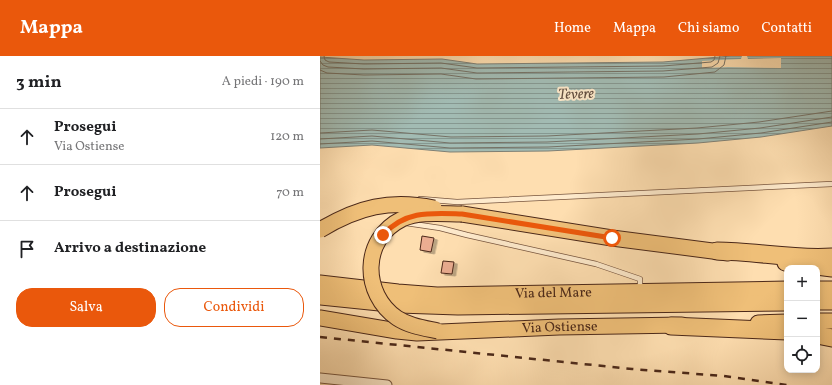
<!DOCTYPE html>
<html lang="it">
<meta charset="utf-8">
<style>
:root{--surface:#fff;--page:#f6f6f6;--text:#202124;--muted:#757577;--line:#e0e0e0;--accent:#ea580c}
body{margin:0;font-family:Vollkorn,serif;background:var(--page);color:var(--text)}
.controls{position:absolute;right:12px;bottom:12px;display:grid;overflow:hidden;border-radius:8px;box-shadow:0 2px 10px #0003}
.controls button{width:36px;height:36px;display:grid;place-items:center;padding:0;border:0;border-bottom:1px solid var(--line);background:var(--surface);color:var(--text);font:20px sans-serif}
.stop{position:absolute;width:12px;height:12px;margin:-9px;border:3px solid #ea580c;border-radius:50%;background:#fff}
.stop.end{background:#ea580c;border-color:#fff;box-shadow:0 1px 4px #0008}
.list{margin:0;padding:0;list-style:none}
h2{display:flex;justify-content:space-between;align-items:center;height:52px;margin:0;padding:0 16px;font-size:17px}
h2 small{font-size:13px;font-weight:400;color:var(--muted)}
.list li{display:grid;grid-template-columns:26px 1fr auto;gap:12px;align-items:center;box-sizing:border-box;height:56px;padding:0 16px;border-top:1px solid var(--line)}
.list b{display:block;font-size:15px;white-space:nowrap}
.list p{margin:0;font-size:13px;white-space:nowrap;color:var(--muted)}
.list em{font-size:13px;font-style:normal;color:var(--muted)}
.actions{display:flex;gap:8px;padding:12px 16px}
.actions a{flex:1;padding:9px 0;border:1px solid var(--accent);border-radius:16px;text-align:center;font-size:14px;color:var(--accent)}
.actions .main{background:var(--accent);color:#fff}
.icon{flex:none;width:22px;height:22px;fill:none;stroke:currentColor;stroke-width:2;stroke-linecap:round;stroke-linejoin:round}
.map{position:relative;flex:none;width:512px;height:329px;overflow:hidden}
header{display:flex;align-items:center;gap:24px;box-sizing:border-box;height:56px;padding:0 20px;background:var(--accent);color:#fff}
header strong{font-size:19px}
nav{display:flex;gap:22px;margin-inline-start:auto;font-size:14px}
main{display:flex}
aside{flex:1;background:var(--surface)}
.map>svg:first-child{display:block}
</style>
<header>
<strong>Mappa</strong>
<nav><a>Home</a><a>Mappa</a><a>Chi siamo</a><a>Contatti</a></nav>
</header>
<main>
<aside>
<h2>3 min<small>A piedi · 190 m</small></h2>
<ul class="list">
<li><svg class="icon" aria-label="ahead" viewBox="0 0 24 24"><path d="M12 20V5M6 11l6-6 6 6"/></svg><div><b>Prosegui</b><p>Via Ostiense</p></div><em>120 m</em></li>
<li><svg class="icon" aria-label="ahead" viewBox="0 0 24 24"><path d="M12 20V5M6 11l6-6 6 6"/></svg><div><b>Prosegui</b></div><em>70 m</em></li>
<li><svg class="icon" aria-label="arrive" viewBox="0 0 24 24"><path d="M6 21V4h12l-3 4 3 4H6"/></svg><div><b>Arrivo a destinazione</b></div></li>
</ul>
<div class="actions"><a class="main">Salva</a><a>Condividi</a></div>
</aside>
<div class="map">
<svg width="512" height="329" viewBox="0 0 512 329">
<defs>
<pattern id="water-rules" width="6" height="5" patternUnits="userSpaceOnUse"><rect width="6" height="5" fill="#a2bbb3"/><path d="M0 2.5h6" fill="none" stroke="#869891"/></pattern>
<filter id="shadow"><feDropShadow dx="3.5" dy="2" stdDeviation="0" flood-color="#0004"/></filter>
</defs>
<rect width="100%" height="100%" fill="#fedeb0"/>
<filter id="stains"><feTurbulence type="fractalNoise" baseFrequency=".005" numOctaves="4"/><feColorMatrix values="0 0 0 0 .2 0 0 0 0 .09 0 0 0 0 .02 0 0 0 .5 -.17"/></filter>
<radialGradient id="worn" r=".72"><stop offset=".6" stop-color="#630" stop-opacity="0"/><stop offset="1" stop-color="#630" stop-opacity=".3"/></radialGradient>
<path fill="url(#water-rules)" stroke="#7f8075" d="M411 0H512V70L441 81 378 87 228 95 130 96 52 89 0 92V1L44 4 122 3 157 8 343 6Z"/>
<path fill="#fedeb0" d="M422 0H427L428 3 461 2V12L408 11 382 12V5L421 3Z"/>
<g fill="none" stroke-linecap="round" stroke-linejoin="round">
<g stroke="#767266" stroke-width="1">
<path d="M4 0 5 4 9 6 44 8 121 7 157 12 343 10 391 6 394 4 395 0"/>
<path d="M0 5 3 9 8 11 44 13 121 12 157 17 343 15 392 11 398 7 400 0"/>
<path d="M0 14 7 17 44 19 121 18 156 23 344 21 395 16 404 9 406 0"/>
<path d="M0 77 52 74 131 81 227 80 377 72 439 66 512 55"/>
<path d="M0 83 52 80 130 87 227 86 378 78 440 72 512 61"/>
<path d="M0 88 52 85 130 92 228 91 378 83 441 77 512 66"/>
</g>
</g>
<g fill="#ebad91" stroke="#4b2819" filter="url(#shadow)">
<path d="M102 180 114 182 111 196 100 194Z"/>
<path d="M123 205 134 206 132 218 121 217Z"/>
</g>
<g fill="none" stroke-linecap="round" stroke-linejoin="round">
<g stroke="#78563f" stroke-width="6">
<g id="lane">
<path d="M100 143 137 146 512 128"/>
<path d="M86 167 120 172 147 179 276 208 320 223V233"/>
</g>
</g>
<g stroke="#78563f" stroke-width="11">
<path id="street" d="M0 322 67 329"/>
</g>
<g stroke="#4b2819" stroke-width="17">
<g id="primary">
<path d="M142 158 292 182 408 197"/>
<path d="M465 207 512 213"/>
<path id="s1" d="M0 227 78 236 117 239 467 233"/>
<path d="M497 233H512"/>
<path d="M0 241 79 249 138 251 467 247"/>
<path d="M497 246H512"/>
<path id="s2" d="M0 262 77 275 97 277 239 271 362 269"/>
<path d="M497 265H512"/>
<path d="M438 267 467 266"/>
</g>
</g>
<g stroke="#4b2819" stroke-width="19">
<g id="highway">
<path d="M397 195C435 195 474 204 512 201"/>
<path d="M351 270 467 275"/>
<path d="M497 279 512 282"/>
</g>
</g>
<use href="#lane" stroke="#feeacc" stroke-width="4.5"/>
<use href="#street" stroke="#feeacc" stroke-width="9"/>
<use href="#primary" stroke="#efbf78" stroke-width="15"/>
<use href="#highway" stroke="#efbf78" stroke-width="17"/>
<path stroke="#4b2819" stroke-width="2.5" stroke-dasharray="7 7" stroke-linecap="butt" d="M0 281 312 313 404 320 467 329"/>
<g stroke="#4b2819" stroke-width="17" stroke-linecap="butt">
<g id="primary-bridge">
<path d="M0 174C38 151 70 143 114 152"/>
<path d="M118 275C104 272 89 270 77 262 42 238 41 183 82 163 100 155 123 158 142 158"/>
</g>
</g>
<use href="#primary-bridge" stroke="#efbf78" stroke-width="15"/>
</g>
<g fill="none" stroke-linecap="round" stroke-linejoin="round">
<path stroke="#ea580c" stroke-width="5" d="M63 179C85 154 112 157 142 158L292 182"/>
</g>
<g text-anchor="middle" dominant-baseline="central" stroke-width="4" stroke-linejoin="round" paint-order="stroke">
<g font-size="14" fill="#4b2819" stroke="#feeacc">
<text stroke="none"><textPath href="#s1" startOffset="234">Via del Mare</textPath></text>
<text stroke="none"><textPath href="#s2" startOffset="241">Via Ostiense</textPath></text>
</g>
<g font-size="15" font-style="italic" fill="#614d40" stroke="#feeacc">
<text transform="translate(256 39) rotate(-2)">Tevere</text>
</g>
</g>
<rect width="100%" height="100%" filter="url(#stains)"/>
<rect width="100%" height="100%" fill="url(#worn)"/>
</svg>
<div class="controls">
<button>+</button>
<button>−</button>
<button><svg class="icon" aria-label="locate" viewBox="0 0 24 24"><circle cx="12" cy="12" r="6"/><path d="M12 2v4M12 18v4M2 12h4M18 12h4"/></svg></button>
</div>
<div class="stop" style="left:292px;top:182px"></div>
<div class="stop end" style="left:63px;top:179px"></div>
</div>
</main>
